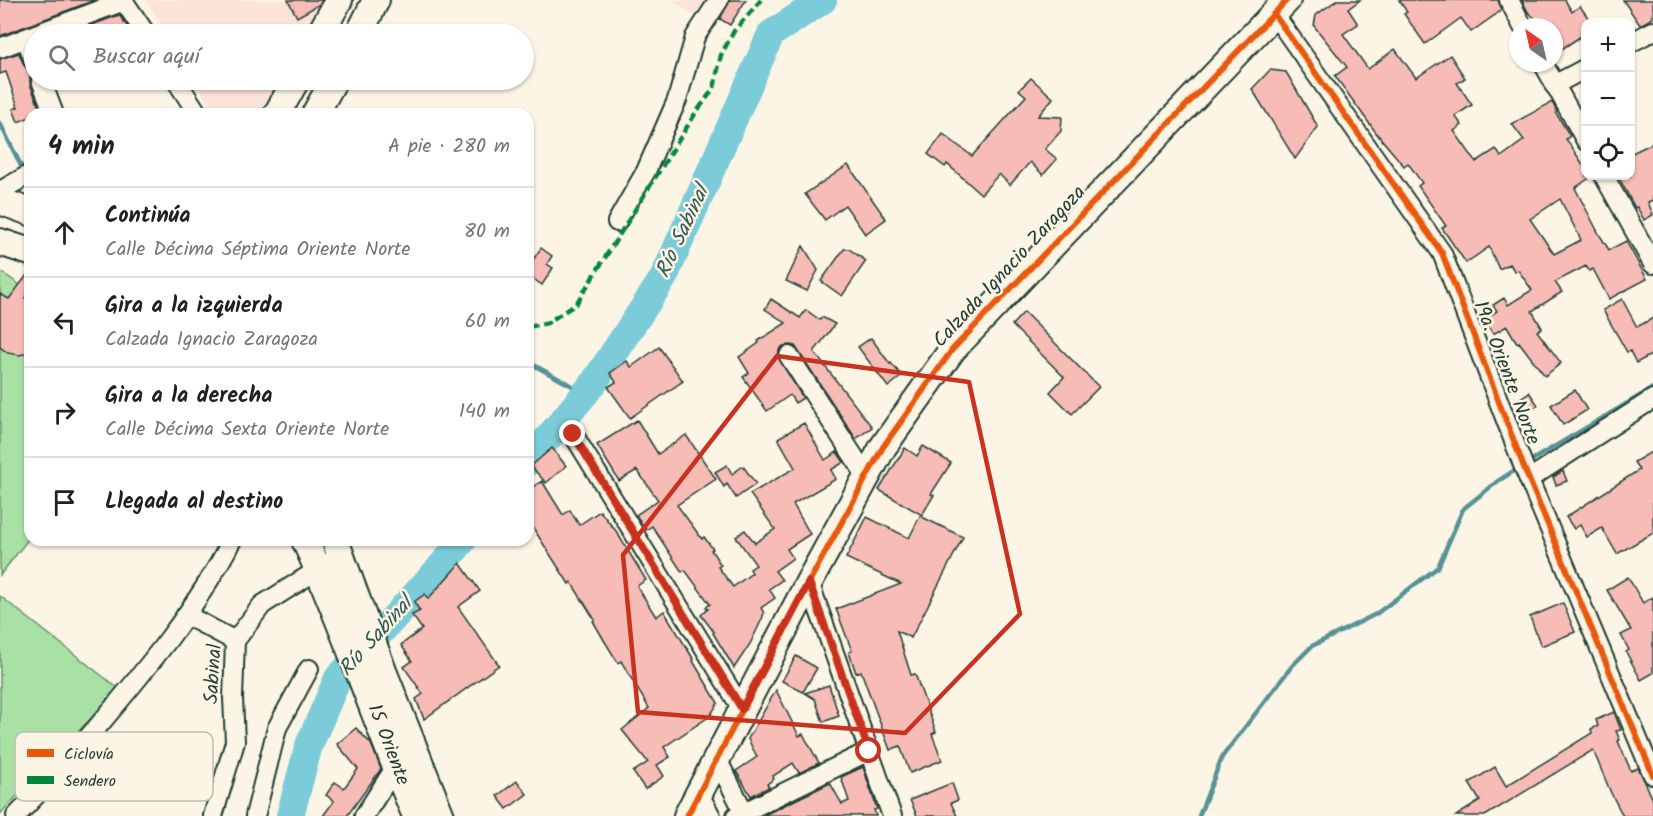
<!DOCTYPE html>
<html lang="es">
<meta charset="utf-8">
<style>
:root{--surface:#fff;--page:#f2f2f2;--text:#202124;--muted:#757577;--line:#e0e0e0}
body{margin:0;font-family:Kalam,sans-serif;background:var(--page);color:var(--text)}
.controls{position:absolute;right:18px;top:18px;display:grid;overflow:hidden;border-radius:12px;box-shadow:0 2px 4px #0004}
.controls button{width:54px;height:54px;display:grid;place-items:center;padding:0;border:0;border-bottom:2px solid var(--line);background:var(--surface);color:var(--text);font:30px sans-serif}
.compass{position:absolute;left:1509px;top:18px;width:54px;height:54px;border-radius:50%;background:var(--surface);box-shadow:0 2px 4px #0004;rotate:326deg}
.stop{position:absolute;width:18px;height:18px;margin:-14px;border:4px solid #c8321e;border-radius:50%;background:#fff}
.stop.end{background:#c8321e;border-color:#fff;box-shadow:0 2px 6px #0008}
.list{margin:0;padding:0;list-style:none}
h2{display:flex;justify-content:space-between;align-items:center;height:78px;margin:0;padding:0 24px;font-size:26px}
h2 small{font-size:20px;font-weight:400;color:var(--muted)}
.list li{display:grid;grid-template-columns:39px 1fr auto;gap:18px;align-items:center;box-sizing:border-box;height:90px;padding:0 24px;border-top:2px solid var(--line)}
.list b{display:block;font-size:22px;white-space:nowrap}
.list p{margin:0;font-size:20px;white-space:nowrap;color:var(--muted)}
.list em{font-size:20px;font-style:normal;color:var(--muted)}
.icon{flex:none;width:33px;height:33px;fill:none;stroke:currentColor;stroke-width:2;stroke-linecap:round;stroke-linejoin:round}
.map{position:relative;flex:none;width:1653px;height:816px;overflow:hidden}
.search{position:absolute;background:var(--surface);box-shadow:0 2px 4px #0004;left:24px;top:24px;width:510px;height:66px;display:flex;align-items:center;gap:15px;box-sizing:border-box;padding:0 21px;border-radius:33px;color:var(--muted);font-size:22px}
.panel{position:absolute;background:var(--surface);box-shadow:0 2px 4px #0004;left:24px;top:108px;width:510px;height:438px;border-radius:18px}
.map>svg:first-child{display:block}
</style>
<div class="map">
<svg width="1653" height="816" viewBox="0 0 1653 816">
<rect width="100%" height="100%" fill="#fcf5e5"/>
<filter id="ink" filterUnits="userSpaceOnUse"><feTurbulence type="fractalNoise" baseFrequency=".0167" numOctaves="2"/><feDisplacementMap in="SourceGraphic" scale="12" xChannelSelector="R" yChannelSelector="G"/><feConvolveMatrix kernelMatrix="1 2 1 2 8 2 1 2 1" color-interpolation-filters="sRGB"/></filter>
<g filter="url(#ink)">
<g fill="#fbe4d7">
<path d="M146 0H325L307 34H167Z"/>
<path d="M672 0H715L700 20Z"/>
<path d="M194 80H283L267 109 213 111Z"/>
</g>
<g fill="#a9e0a4" stroke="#648e6c" stroke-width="1.5">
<path d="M0 271 30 292V537L0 575Z"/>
<path d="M0 596 119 689 0 814Z"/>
</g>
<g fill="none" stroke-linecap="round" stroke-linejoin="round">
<g stroke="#569296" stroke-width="4.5">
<path d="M0 123 24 172"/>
<path d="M528 362 585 393"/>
<path d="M1527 463 1653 388"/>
<path d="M1199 816 1222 757 1292 666 1312 646 1376 614 1438 567 1463 509 1498 481 1520 467"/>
</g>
<g stroke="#7bcbd8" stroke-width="28">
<path d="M528 462 593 384 664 277 771 34 823 0"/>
<path d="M290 816 309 745 338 678 438 570 463 540"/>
</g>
</g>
<g fill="#f8bcb6" stroke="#1f3d34" stroke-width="1.5" fill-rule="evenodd">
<path d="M0 0H95L0 36Z"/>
<path d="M288 0H322L320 4 297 17Z"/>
<path d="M730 0H746L730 25 720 19Z"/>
<path d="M1337 0H1360L1348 9 1358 24 1343 34 1368 69 1395 49 1416 78 1450 55 1465 78 1457 83 1472 105 1455 116 1462 125 1454 131 1476 162 1496 149 1501 157 1524 140 1512 124 1552 102 1557 112 1556 113 1570 136 1566 139 1586 169V176L1591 177 1575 188 1599 234 1609 250 1626 241 1647 279 1609 299 1593 269 1589 271 1586 266 1555 282 1562 292 1532 311 1542 328 1537 331 1561 363 1545 376 1519 342 1517 343 1507 326 1493 334 1484 319 1497 311 1493 305 1504 298 1508 305 1532 290 1518 270 1515 272 1510 264 1499 269 1489 247 1466 263 1442 228 1446 226 1418 186 1422 183 1408 163 1404 166 1377 134 1335 76 1347 67 1314 26 1316 15ZM1560 199 1581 240 1554 254 1530 219Z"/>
<path d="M1399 0H1498L1502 10 1471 32 1461 18 1425 44 1404 14 1407 12Z"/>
<path d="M1522 0H1565L1572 12 1580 6 1591 22H1586V33L1554 54V27H1545L1528 12Z"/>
<path d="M1623 0H1653V18L1640 25Z"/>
<path d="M119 15 133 34H67Z"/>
<path d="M19 53 24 65 30 71V84L42 114H30V117L18 122 13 109 18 107 6 72 0 74V59Z"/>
<path d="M1270 70 1286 72 1318 127 1295 159 1252 89Z"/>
<path d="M1031 78 1053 98 1038 116 1062 117 1061 131 1045 149 1057 159 1043 175 1030 162 1010 185 999 174 981 194 947 164 945 167 928 154 943 134 972 156 1026 96 1019 90Z"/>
<path d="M53 80H77V81L56 89Z"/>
<path d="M1653 143V200L1648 202 1653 215 1644 220 1637 207 1635 208 1618 176H1630V154Z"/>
<path d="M848 165 886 219 865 234 845 205 825 220 805 194Z"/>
<path d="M803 246 818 270 807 291 786 281Z"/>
<path d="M541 248 552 256 547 264 553 268 542 285 528 275V267Z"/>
<path d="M844 249H849L866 261 842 296 821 281Z"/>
<path d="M30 271V286L25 298 30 299V352L20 355 8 353 0 347V294L9 299Z"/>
<path d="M771 299 800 318 806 310 820 320 822 317 835 324 814 352 872 427 856 439 795 346 789 345 783 346 779 350 778 357 803 398 795 403 790 395 767 411 743 377 749 373 739 357 759 343 758 341 786 323 765 309Z"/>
<path d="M1622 299 1637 327 1653 318V354L1636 363 1630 351 1627 352 1603 310Z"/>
<path d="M1024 312 1099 387 1072 414 1050 392 1064 377 1012 325Z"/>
<path d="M871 338 890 364 891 363 902 376 888 387 858 347Z"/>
<path d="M659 347 683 381 630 418 608 387 616 382 610 373 627 361 631 367Z"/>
<path d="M1575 390 1587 410 1563 425 1551 405Z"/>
<path d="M1529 392 1538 405 1528 412 1518 400Z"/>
<path d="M637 420 658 454 686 435 716 479 677 505 702 539 704 537 713 549 711 550 721 565 718 567 733 587 752 573 750 569 756 565 736 537 745 530 755 543 775 529 750 494 795 468 778 438 804 423 825 460 837 452 844 462 831 470 836 479 793 504 810 534 787 549 793 558 775 571 782 580 769 589 775 598 761 608 764 613 762 619 750 644 734 668 713 633 714 632 701 615 708 609 706 607 710 604 685 570 682 572 652 526 646 530 636 515 658 500 637 470 619 481 597 445Z"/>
<path d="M923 446 951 463 931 494 934 495 922 515 879 490 905 448 917 456Z"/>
<path d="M552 448 566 466 546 483 531 466Z"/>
<path d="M1653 451V533L1617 554 1602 528 1587 537 1580 525 1574 529 1566 517 1639 470 1634 462Z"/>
<path d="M727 465 732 474 743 466 756 484 736 498 727 484 724 487 715 472Z"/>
<path d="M1563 471 1567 481 1556 485 1553 477Z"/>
<path d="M542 481 563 515 570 510 579 525 600 511 616 531 646 580 637 586 656 617 664 611 694 660 693 661 718 703 710 716 664 747 670 757 657 765 664 776 645 789 633 772 648 762 622 730 649 708 621 661 618 663 604 640 593 621 595 620 571 582 569 584 528 520V490Z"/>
<path d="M920 516 963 537 911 638 897 631 911 675 915 674 936 732 932 734 942 760 910 773 900 746 890 750 861 671 856 673 849 652 852 651 836 609 901 584 846 558 867 517 909 538Z"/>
<path d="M460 563 480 591 458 607 499 665 424 719 416 699 423 694 404 667 412 661 401 645 422 629 412 615 420 611 414 602 425 594 428 599Z"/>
<path d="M1628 577 1643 603 1653 597V673L1641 680 1626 652 1629 650 1621 635 1631 630 1607 590Z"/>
<path d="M1563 603 1575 632 1541 646 1530 617Z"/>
<path d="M796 656 817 668 803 692 782 681Z"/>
<path d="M829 685 839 716 823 722 815 699 805 693Z"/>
<path d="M776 690 799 736 803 734 819 763 799 773 793 763 773 776 774 779 767 784 769 787 751 796 736 771 757 757 748 739Z"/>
<path d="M1614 712 1621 730 1616 731 1620 740 1618 741 1631 771 1638 768 1646 784 1653 800V816H1623L1611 793 1593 750 1485 816H1456L1480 801 1469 783 1495 767 1506 786 1592 733 1591 729 1598 726 1596 720Z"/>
<path d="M356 728 371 744 381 769 347 816H323L334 801 326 795 335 782 344 788 358 769 337 744Z"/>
<path d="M863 767 877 809 874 810 876 816 764 815 830 783 842 804 849 801 841 777Z"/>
<path d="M517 781 527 794 507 809 497 796Z"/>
<path d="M952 783 958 800 951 803 957 816H917L910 800Z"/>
</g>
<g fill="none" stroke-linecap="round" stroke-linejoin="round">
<g stroke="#1f3d34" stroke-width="22">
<g id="street">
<path d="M123 0 146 34"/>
<path d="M1509 0 1523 27"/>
<path d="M1274 14 1442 253 1525 470 1653 775"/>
<path d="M36 34 124 1"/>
<path d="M26 38 34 61"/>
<path d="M1630 43 1653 31"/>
<path d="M0 48 34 35"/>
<path d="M1543 63 1586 141"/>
<path d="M41 80 54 114"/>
<path d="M176 80 198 114"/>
<path d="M1554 85 1586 68"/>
<path d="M1604 176 1653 264"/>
<path d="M0 191 30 174"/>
<path d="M617 222 646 171 677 100 695 37 719 0"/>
<path d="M789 356 867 477"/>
<path d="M573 434 742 709"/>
<path d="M1529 479 1653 399"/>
<path d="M809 582 892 816"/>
<path d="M186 615 235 641"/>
<path d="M717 759 746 816"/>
<path d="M699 794 711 816"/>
<path d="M16 816C45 787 72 756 99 725 148 667 197 608 232 540"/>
<path d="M213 816 235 742 233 698 235 641 262 605 341 555"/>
<path d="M255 816 277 728 309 669"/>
<path d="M364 816 400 760"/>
<path d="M736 816 869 751"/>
</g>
</g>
<g stroke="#1f3d34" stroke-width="30">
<g id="secondary">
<path d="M320 34 339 0"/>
<path d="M359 34 376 0"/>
<path d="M277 114 296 80"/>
<path d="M315 114 334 80"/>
<path d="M0 201 30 212"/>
<path d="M0 242 30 252"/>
<path d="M305 540C346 630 377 725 416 816"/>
<path d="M335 540 383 671 441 816"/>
<path d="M687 816 809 582 883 447 952 350 1287 0"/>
</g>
</g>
<use href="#street" stroke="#fcf5e5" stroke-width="18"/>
<use href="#secondary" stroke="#fcf5e5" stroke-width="26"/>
<path stroke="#00873e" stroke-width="4.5" stroke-dasharray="9 4.5" stroke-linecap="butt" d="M528 327 547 323 576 304 695 114 714 88 721 55 734 31 761 0"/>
<g stroke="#fcf5e5" stroke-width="10">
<g id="cycleway">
<path d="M1274 14 1442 253 1525 470 1653 775"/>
<path d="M687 816 809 582 883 447 952 350 1287 0"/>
</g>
</g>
<use href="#cycleway" stroke="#e8590c" stroke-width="6"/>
</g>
</g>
<g fill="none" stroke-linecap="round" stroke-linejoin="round" filter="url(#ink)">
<path stroke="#c8321e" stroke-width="8" d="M573 434 742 709 809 582 869 751"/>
</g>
<path fill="none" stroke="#c8321e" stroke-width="4.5" stroke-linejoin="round" d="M777 356 969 382 1020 614 905 733 638 712 623 555Z"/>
<g text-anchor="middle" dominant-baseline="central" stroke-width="5" stroke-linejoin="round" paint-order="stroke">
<g font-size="20" fill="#1f3d34" stroke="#fcf5e5">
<text transform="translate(1010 267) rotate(-47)">Calzada Ignacio Zaragoza</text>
<text transform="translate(1506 373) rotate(69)">19a. Oriente Norte</text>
<text transform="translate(214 674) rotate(-86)">Sabinal</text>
<text transform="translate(388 745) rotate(69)">15 Oriente</text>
</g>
<g font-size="21" font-style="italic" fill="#315955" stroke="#fcf5e5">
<text transform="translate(683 232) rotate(-65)">Río Sabinal</text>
<text transform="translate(376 637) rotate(-48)">Río Sabinal</text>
</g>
</g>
<rect x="15" y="732" width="198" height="69" rx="9" fill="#fcf5e5" stroke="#babeb0" stroke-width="1.5"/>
<rect x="27" y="749" width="27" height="8" fill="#e8590c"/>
<rect x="27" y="776" width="27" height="8" fill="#00873e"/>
<g font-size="16" fill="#1f3d34">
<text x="64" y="759">Ciclovía</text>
<text x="64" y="786">Sendero</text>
</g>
</svg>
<div class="controls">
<button>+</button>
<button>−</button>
<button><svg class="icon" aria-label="locate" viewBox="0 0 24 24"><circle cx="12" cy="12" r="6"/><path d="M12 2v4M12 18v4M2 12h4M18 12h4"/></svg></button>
</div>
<svg class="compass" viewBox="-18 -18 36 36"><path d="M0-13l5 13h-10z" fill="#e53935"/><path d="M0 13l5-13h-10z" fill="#757577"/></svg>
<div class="stop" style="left:869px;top:751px"></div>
<div class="stop end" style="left:573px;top:434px"></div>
<div class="search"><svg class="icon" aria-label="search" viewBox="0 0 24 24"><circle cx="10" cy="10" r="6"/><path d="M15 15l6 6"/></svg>Buscar aquí</div>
<section class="panel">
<h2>4 min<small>A pie · 280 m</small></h2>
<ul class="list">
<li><svg class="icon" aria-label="ahead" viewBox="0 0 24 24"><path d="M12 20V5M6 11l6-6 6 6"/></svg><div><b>Continúa</b><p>Calle Décima Séptima Oriente Norte</p></div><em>80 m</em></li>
<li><svg class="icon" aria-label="left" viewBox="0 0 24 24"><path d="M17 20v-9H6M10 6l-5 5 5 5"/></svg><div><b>Gira a la izquierda</b><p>Calzada Ignacio Zaragoza</p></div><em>60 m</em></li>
<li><svg class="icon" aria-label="right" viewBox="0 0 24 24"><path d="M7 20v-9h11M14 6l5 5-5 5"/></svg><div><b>Gira a la derecha</b><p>Calle Décima Sexta Oriente Norte</p></div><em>140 m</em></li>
<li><svg class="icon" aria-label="arrive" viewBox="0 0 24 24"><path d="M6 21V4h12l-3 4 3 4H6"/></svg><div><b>Llegada al destino</b></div></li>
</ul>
</section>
</div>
